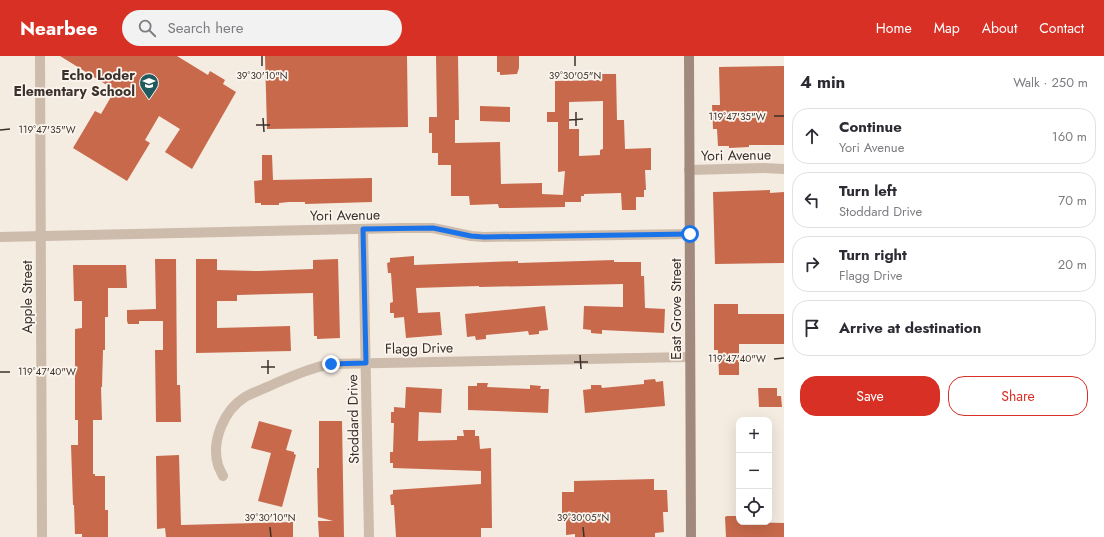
<!DOCTYPE html>
<meta charset="utf-8">
<style>
:root{--surface:#fff;--page:#f2f2f3;--text:#2b2b33;--muted:#7c7c81;--line:#e1e1e2;--accent:#d93025}
body{margin:0;font-family:Jost,sans-serif;background:var(--page);color:var(--text)}
.controls{position:absolute;right:12px;bottom:12px;display:grid;overflow:hidden;border-radius:8px;box-shadow:0 4px 16px #0002}
.controls button{width:36px;height:36px;display:grid;place-items:center;padding:0;border:0;border-bottom:1px solid var(--line);background:var(--surface);color:var(--text);font:20px sans-serif}
.stop{position:absolute;width:12px;height:12px;margin:-9px;border:3px solid #1a73e8;border-radius:50%;background:#fff}
.stop.end{background:#1a73e8;border-color:#fff;box-shadow:0 1px 4px #0008}
.list{margin:0;padding:0;list-style:none}
h2{display:flex;justify-content:space-between;align-items:center;height:52px;margin:0;padding:0 16px;font-size:17px}
h2 small{font-size:13px;font-weight:400;color:var(--muted)}
.list li{display:grid;grid-template-columns:26px 1fr auto;gap:12px;align-items:center;box-sizing:border-box;height:56px;margin:0 8px 8px;padding:0 8px;border:1px solid var(--line);border-radius:16px}
.list b{display:block;font-size:15px;white-space:nowrap}
.list p{margin:0;font-size:13px;white-space:nowrap;color:var(--muted)}
.list em{font-size:13px;font-style:normal;color:var(--muted)}
.actions{display:flex;gap:8px;padding:12px 16px}
.actions a{flex:1;padding:9px 0;border:1px solid var(--accent);border-radius:16px;text-align:center;font-size:14px;color:var(--accent)}
.actions .main{background:var(--accent);color:#fff}
.icon{flex:none;width:22px;height:22px;fill:none;stroke:currentColor;stroke-width:2;stroke-linecap:round;stroke-linejoin:round}
.map{position:relative;flex:none;width:784px;height:481px;overflow:hidden}
header{display:flex;align-items:center;gap:24px;box-sizing:border-box;height:56px;padding:0 20px;background:var(--accent);color:#fff}
header strong{font-size:19px}
nav{display:flex;gap:22px;margin-inline-start:auto;font-size:14px}
.search{width:280px;height:36px;background:var(--page);display:flex;align-items:center;gap:10px;box-sizing:border-box;padding:0 14px;border-radius:22px;color:var(--muted);font-size:15px}
main{display:flex}
aside{flex:1;background:var(--surface)}
.map>svg:first-child{display:block}
</style>
<header>
<strong>Nearbee</strong>
<div class="search"><svg class="icon" aria-label="search" viewBox="0 0 24 24"><circle cx="10" cy="10" r="6"/><path d="M15 15l6 6"/></svg>Search here</div>
<nav><a>Home</a><a>Map</a><a>About</a><a>Contact</a></nav>
</header>
<main>
<div class="map">
<svg width="784" height="481" viewBox="0 0 784 481">
<rect width="100%" height="100%" fill="#f4ebe1"/>
<g fill="#c8694b" fill-rule="evenodd">
<path d="M60 0H177L208 19 210 15 225 24 223 28 236 36 192 113 165 96 180 73 159 60 145 84 150 87 127 125 73 92 95 55 101 58 115 34Z"/>
<path d="M265 0H407L408 71 267 73Z"/>
<path d="M436 0H458L459 64H455V87L500 86 501 128 542 127V138L563 139 565 115 558 116V66H547V56H555V25L602 24 601 18H616L617 64H624L625 93 651 92V114H645L646 134H644V141H636V154H622L621 137 584 138V140H581V146H565V151L503 152H499L498 148 470 149 469 140H451V109H438V97H432V77H429V61H437ZM603 45V93L600 94V99L579 100V73H569V46Z"/>
<path d="M497 0H519V12L517 18 500 19V16H497Z"/>
<path d="M784 10V89H749V91L729 92V90H718L717 73H713L712 49H720L719 11Z"/>
<path d="M480 50 510 51V66L480 65Z"/>
<path d="M262 99H272L273 124 372 122V146L305 148V146H289L279 147V149H261V147H255L254 125 262 124Z"/>
<path d="M770 134V137L784 136V207L715 208 713 136Z"/>
<path d="M414 200V209L518 205V207L614 204V206H641V220H644L645 252 665 253 664 277 602 274V278L591 277V274L583 273 584 250 623 251V228L479 231V230L416 232 418 257 440 256 442 279 406 282 404 261 394 262V257H390V247L393 246 391 217H388L387 207 390 206V202Z"/>
<path d="M155 203H176L177 329H180L181 366H156L155 294H163V265H139V268H128L127 265V254L156 253Z"/>
<path d="M196 203H217V214L259 215 313 213V204L338 203 340 282 317 283V280H314L313 237 237 239V245H217V272L290 270 291 295 196 297Z"/>
<path d="M73 209H126L127 232H108V261H105V294H103L102 331H101L102 364H93V418H95V420H105V454H108V481H82V478H75L74 449H73L71 389H78V364H75V273L82 272V245H74Z"/>
<path d="M714 248H738V258H784V288H739V319H719L718 294H714Z"/>
<path d="M545 250 548 274 539 275V278L529 279 528 275 486 279V283L476 284 475 280 467 281 465 258Z"/>
<path d="M655 323 656 326 663 325 665 350 585 357 583 334 591 333V329H601L602 332 644 328V324Z"/>
<path d="M477 327H488L487 331 530 333V329L541 330 540 333H549L548 357 468 354V330H477Z"/>
<path d="M406 331 442 333 441 357 419 356 418 385 457 384V380H464L463 374H475V380H479L480 393 491 392 492 472H481V481H396L394 449H391L390 439 393 438V434L481 428V415L393 412V407H390V396H393L394 367H391V356H394V351L405 352Z"/>
<path d="M758 332H777V340H781L782 351H759Z"/>
<path d="M259 365 292 374 286 394 294 396V398L296 399 282 451 258 445 271 397 251 392Z"/>
<path d="M319 365H342L344 481H319L318 465H333L318 461 317 412H319Z"/>
<path d="M179 399 181 469 293 466V481H166L165 472 157 473 156 400Z"/>
<path d="M654 423V434H667L668 456H663L664 476 655 477V481H575V478L566 479V459H562V436H574V425Z"/>
<path d="M727 460H738V466L784 467V481H726L725 461Z"/>
</g>
<g fill="none" stroke-linecap="round" stroke-linejoin="round">
<g stroke="#cdbbac" stroke-width="10">
<path d="M40 0 42 481"/>
<path d="M689 114 764 112 784 113"/>
<path d="M363 173 369 481"/>
<path d="M0 181 403 172H433L471 180 484 181 690 178"/>
<path d="M223 420C221 416 219 412 218 409 211 385 224 354 245 341 254 336 266 332 276 327 295 319 310 312 331 308L690 301"/>
</g>
<path stroke="#a18a7d" stroke-width="10" d="M689 0 691 481"/>
</g>
<g fill="none" stroke-linecap="round" stroke-linejoin="round">
<path stroke="#1a73e8" stroke-width="5" d="M331 308 366 307 363 173 433 172 471 180 484 181 690 178"/>
</g>
<path fill="none" stroke="#3b302b" stroke-width="1.5" d="M262 0V10M575 0V10M576 56V70M774 60H784M263 62 264 76M569 64 583 63M256 69H270M0 74 10 73M580 299 581 313M774 303 784 302M268 304V318M574 306H588M261 311H275M0 316H10M270 471 271 481M583 471 584 481"/>
<defs>
<g id="school-pin" transform="scale(1)"><path d="M0 17L-7.5 6A9.5 9.5 0 1 1 7.5 6Z" fill="#1f5a5e" stroke="#fbf5ee"/><path d="M0-5L7-2L0 1L-7-2ZM-4 1L0 2.5L4 1V4Q0 6-4 4Z" fill="#fff"/></g>
</defs>
<g fill-rule="evenodd">
<use href="#school-pin" x="149" y="27"/>
</g>
<g text-anchor="middle" dominant-baseline="central" stroke-width="3.5" stroke-linejoin="round" paint-order="stroke">
<g font-size="14" font-weight="bold" fill="#3b302b" stroke="#fbf5ee" text-anchor="end">
<text x="135" y="19">Echo Loder<tspan x="135" dy="16">Elementary School</tspan></text>
</g>
<g font-size="14" fill="#3b302b" stroke="#fbf5ee">
<text transform="translate(736 99) rotate(-1)">Yori Avenue</text>
<text transform="translate(345 159) rotate(-1)">Yori Avenue</text>
<text transform="translate(27 241) rotate(-90)">Apple Street</text>
<text transform="translate(676 253) rotate(-90)">East Grove Street</text>
<text transform="translate(419 292) rotate(-1)">Flagg Drive</text>
<text transform="translate(353 363) rotate(-91)">Stoddard Drive</text>
</g>
</g>
<g font-size="10" text-anchor="middle" fill="#3b302b" stroke="#fbf5ee" stroke-width="3.5" stroke-linejoin="round" paint-order="stroke">
<text x="262" y="23">39°30'10"N</text>
<text x="575" y="23">39°30'05"N</text>
<text x="737" y="64">119°47'35"W</text>
<text x="47" y="77">119°47'35"W</text>
<text x="737" y="306">119°47'40"W</text>
<text x="47" y="319">119°47'40"W</text>
<text x="270" y="465">39°30'10"N</text>
<text x="583" y="465">39°30'05"N</text>
</g>
</svg>
<div class="controls">
<button>+</button>
<button>−</button>
<button><svg class="icon" aria-label="locate" viewBox="0 0 24 24"><circle cx="12" cy="12" r="6"/><path d="M12 2v4M12 18v4M2 12h4M18 12h4"/></svg></button>
</div>
<div class="stop" style="left:690px;top:178px"></div>
<div class="stop end" style="left:331px;top:308px"></div>
</div>
<aside>
<h2>4 min<small>Walk · 250 m</small></h2>
<ul class="list">
<li><svg class="icon" aria-label="ahead" viewBox="0 0 24 24"><path d="M12 20V5M6 11l6-6 6 6"/></svg><div><b>Continue</b><p>Yori Avenue</p></div><em>160 m</em></li>
<li><svg class="icon" aria-label="left" viewBox="0 0 24 24"><path d="M17 20v-9H6M10 6l-5 5 5 5"/></svg><div><b>Turn left</b><p>Stoddard Drive</p></div><em>70 m</em></li>
<li><svg class="icon" aria-label="right" viewBox="0 0 24 24"><path d="M7 20v-9h11M14 6l5 5-5 5"/></svg><div><b>Turn right</b><p>Flagg Drive</p></div><em>20 m</em></li>
<li><svg class="icon" aria-label="arrive" viewBox="0 0 24 24"><path d="M6 21V4h12l-3 4 3 4H6"/></svg><div><b>Arrive at destination</b></div></li>
</ul>
<div class="actions"><a class="main">Save</a><a>Share</a></div>
</aside>
</main>
